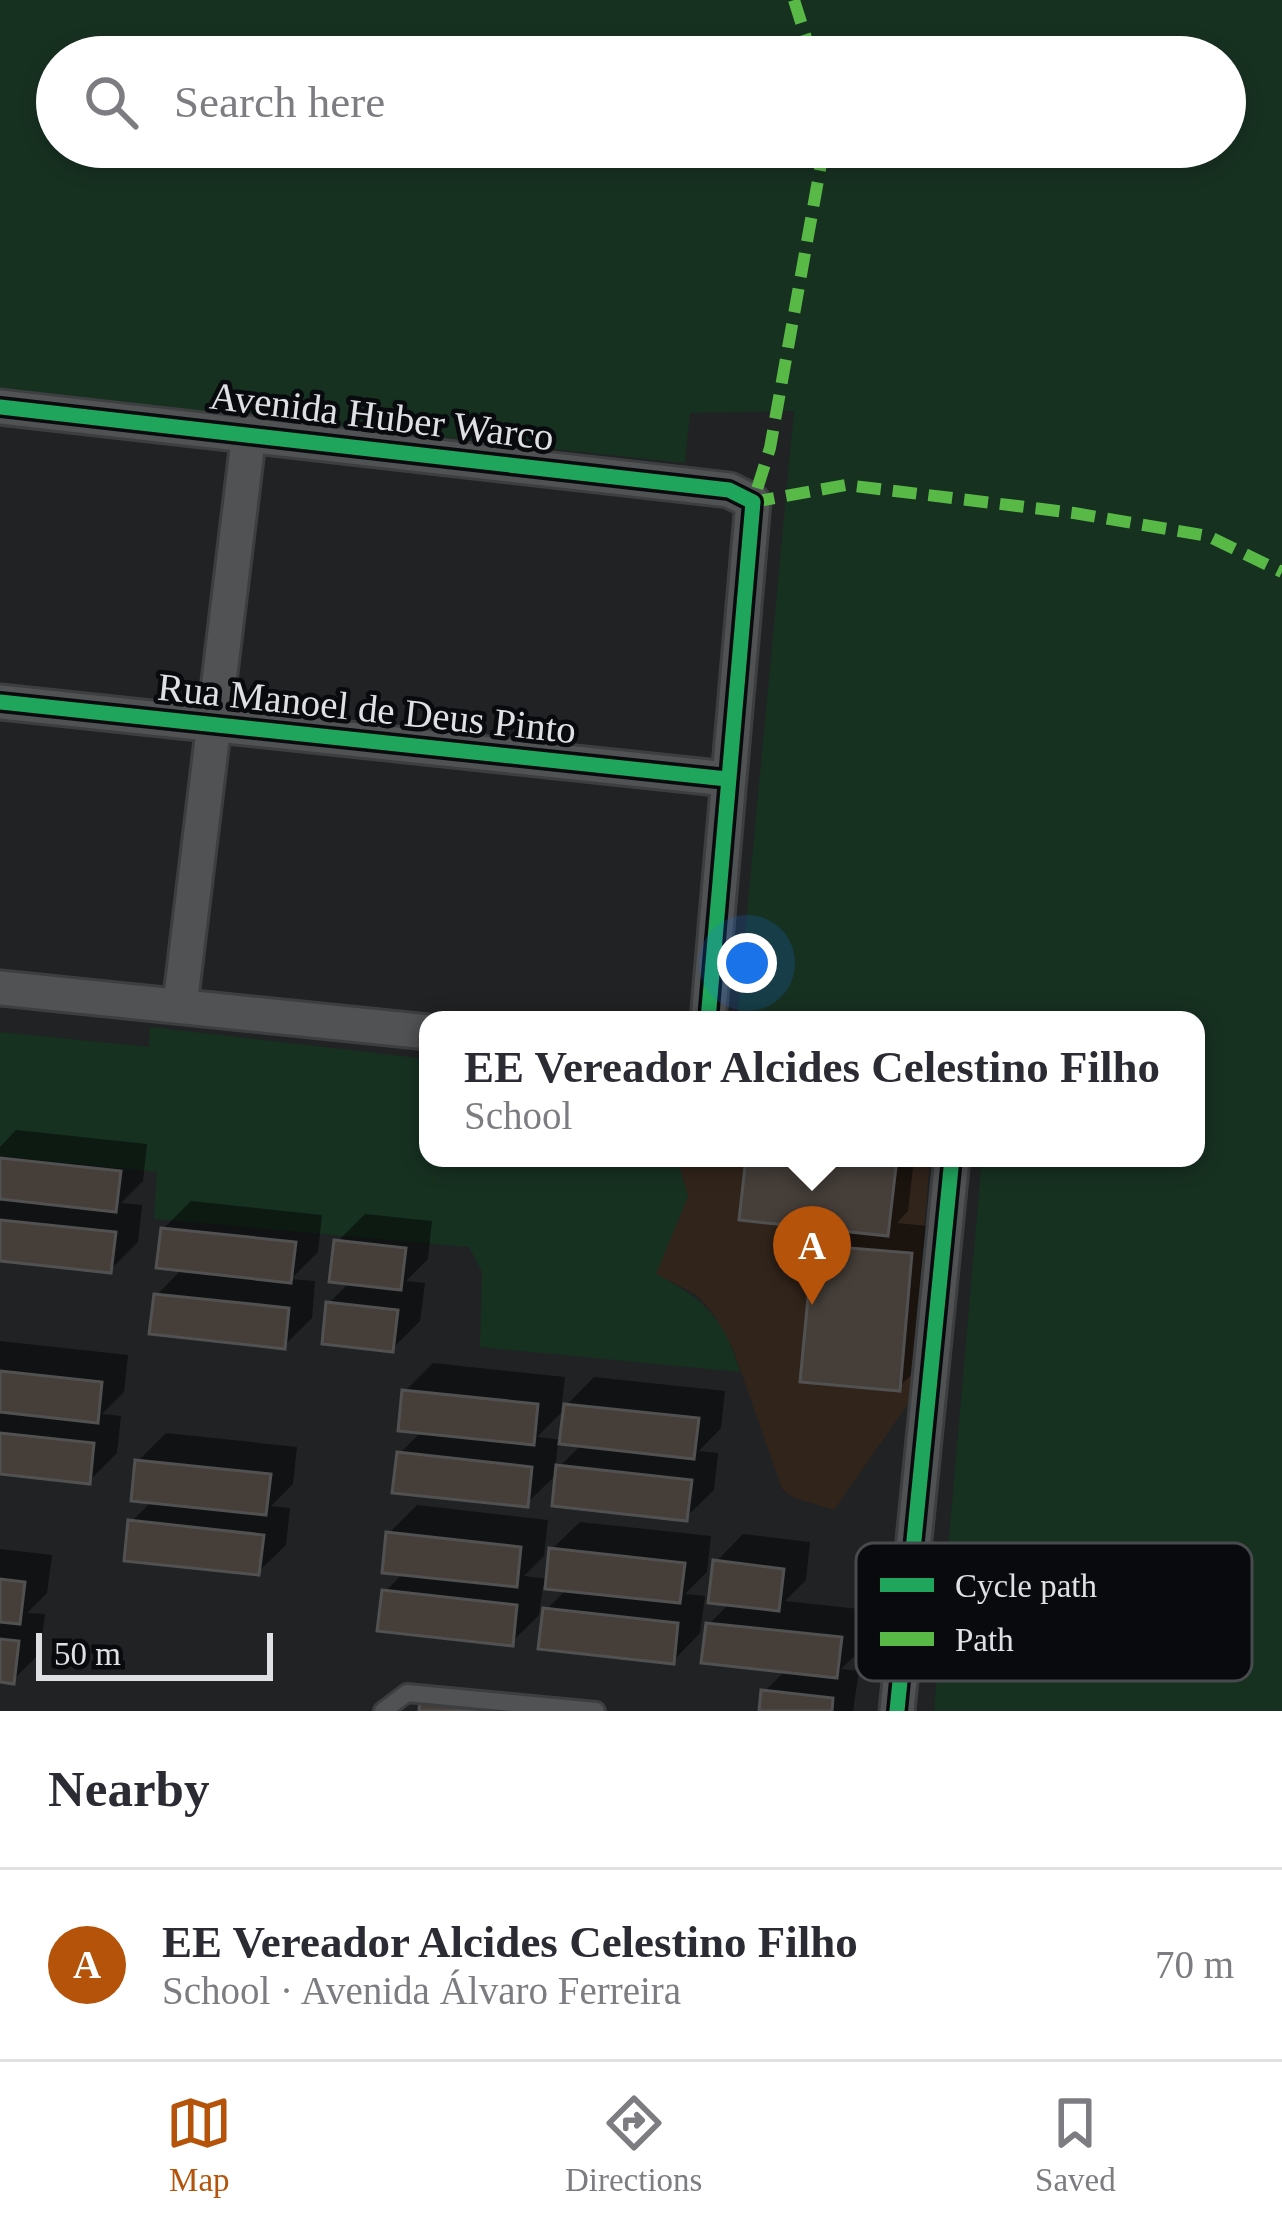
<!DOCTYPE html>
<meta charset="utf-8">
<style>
:root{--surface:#fff;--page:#f2f2f3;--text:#2b2b33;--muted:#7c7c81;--line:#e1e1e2;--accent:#b45309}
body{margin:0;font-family:"Times New Roman",serif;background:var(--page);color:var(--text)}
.scale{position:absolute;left:36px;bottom:30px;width:237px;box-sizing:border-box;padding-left:12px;border:6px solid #dee0e4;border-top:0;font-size:33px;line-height:42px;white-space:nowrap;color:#dee0e4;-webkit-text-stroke:9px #090a0d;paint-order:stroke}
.you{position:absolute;left:747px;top:963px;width:42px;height:42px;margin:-30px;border:9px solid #fff;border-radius:50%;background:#1a73e8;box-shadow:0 0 0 18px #1a73e833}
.badge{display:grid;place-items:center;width:78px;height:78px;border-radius:50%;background:var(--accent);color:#fff;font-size:39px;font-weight:700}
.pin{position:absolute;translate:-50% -99px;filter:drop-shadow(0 3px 6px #0008)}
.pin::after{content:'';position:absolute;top:63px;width:42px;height:36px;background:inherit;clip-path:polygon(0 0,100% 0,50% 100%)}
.popup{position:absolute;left:419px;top:1011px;width:786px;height:156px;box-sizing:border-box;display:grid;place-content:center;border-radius:24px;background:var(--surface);filter:drop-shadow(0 3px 9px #0005);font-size:39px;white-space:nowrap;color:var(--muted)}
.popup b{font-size:45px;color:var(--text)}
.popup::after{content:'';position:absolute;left:50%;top:100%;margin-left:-24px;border:24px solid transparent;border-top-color:var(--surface)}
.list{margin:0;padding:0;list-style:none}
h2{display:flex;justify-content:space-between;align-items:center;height:156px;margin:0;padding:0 48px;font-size:51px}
h2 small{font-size:39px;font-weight:400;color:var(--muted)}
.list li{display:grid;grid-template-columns:78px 1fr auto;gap:36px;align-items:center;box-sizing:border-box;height:192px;padding:0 48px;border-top:3px solid var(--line)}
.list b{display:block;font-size:45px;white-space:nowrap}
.list p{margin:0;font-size:39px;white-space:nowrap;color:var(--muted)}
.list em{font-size:39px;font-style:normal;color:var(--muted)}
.icon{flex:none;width:66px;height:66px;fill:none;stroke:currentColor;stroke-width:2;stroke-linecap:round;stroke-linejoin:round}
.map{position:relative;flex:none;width:1282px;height:1711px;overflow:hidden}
.search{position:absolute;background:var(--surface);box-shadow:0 6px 18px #0003;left:36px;right:36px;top:36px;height:132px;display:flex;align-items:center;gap:30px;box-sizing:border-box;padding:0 42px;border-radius:66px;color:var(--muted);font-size:45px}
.sheet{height:348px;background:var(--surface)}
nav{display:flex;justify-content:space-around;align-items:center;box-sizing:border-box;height:168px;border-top:3px solid var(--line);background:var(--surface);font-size:33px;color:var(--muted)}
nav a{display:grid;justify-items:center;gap:6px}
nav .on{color:var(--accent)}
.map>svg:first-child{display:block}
</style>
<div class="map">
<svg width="1282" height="1711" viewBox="0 0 1282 1711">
<rect width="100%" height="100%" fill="#202224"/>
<path fill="#31241b" d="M677 1158H930L910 1401 834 1510 794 1498 782 1489 733 1349 715 1316 697 1295 656 1274 688 1196Z"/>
<g fill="#173121" fill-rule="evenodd">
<path d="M0 0H1282V1711H934L982 1158H1196V1020H737L794 411 690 413 685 463 0 390ZM57 57H1225V147H57Z"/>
<path d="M150 1027 428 1059V1158H677L688 1196 656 1274C705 1300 724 1317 740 1372L480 1347 482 1272 469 1247 154 1219 157 1172 0 1156V1032L149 1047Z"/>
</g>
<g fill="#0007" fill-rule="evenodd">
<path d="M16 1130 147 1144 143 1181 121 1203 142 1205 138 1242 110 1270 0 1258V1202L5 1197 0 1196V1147Z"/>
<path d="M750 1158H914L908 1211 897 1223 938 1227 926 1360 898 1388 816 1246 835 1227Z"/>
<path d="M191 1201 322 1215 318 1252 291 1279 315 1281 312 1318 284 1346 157 1295 183 1268 163 1229Z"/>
<path d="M365 1214 432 1221 428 1259 406 1281 425 1283 420 1321 392 1349 329 1303 351 1281 337 1242Z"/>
<path d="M0 1341 128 1355 124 1392 102 1414 121 1416 117 1453 89 1481 0 1471Z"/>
<path d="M433 1363 565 1377 561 1411 594 1377 725 1391 721 1428 699 1451 718 1453 714 1490 686 1517 559 1472 526 1504 399 1454 423 1430 405 1391ZM566 1408 563 1440 537 1437ZM558 1441 582 1444 555 1471Z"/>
<path d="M166 1433 297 1447 293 1484 271 1506 290 1508 286 1545 258 1572 131 1522 153 1500 138 1461Z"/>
<path d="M417 1505 548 1520 544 1556 524 1576 549 1579 552 1549 580 1522 711 1536 707 1572 685 1594 705 1596 700 1633 673 1661 546 1610 568 1588 543 1586 539 1615 512 1642 385 1592 404 1572 389 1533Z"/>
<path d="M743 1534 810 1542 806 1580 785 1601 868 1610 864 1647 841 1669 859 1671 853 1711H762L764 1692 787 1669 709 1624 731 1602 716 1562Z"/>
<path d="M0 1549 52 1555 47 1593 27 1613 45 1614 40 1653 12 1681 0 1679Z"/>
</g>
<g fill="#453e39" stroke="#525152" stroke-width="3">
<path d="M0 1158 121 1171 116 1212 0 1199Z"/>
<path d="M746 1158H897L888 1236 739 1220Z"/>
<path d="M0 1220 116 1232 111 1273 0 1261Z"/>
<path d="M161 1228 296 1242 291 1283 156 1268Z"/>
<path d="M334 1240 406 1248 401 1290 329 1282Z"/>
<path d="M813 1245 912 1253 900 1391 800 1382Z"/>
<path d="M154 1294 289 1308 285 1349 149 1334Z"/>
<path d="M326 1302 398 1310 393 1352 322 1344Z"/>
<path d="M0 1371 102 1382 98 1423 0 1412Z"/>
<path d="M402 1390 538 1404 534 1445 398 1431Z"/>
<path d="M564 1404 699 1418 694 1459 559 1444Z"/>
<path d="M0 1433 94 1443 90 1484 0 1474Z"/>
<path d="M397 1452 532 1467 528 1507 392 1493Z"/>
<path d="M135 1460 271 1474 266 1515 131 1501Z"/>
<path d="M556 1465 692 1480 687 1521 552 1506Z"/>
<path d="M128 1520 264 1535 259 1575 124 1561Z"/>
<path d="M386 1532 521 1547 517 1587 382 1573Z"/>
<path d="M549 1548 685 1563 680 1603 545 1589Z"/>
<path d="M713 1560 784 1569 779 1611 708 1603Z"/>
<path d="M0 1579 25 1582 20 1624 0 1622Z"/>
<path d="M382 1590 517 1605 513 1646 377 1631Z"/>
<path d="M543 1608 678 1623 674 1664 538 1649Z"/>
<path d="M706 1623 842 1637 837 1678 701 1663Z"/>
<path d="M0 1639 19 1641 14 1684 0 1682Z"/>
<path d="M761 1690 833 1698 832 1711H759Z"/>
<path d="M420 1699 552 1711H419Z"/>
</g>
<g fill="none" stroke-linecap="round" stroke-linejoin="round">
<g stroke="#3c3e40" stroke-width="22">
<path id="service" d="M383 1711 407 1693 596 1711"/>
</g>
<g stroke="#3c3e40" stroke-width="39">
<g id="minor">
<path d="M0 407 729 490 753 502 708 1020"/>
<path d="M0 702 727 779"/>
<path d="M0 988 428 1032"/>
<path d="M180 1005 249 433"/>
<path d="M897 1711 952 1158"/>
</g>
</g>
<use href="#service" stroke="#505254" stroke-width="16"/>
<use href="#minor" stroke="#505254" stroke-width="33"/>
<g stroke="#58b947" stroke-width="12" stroke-dasharray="24 12" stroke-linecap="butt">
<path d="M794 0 812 57"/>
<path d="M824 147 770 448 753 502 846 485 1074 513 1208 536 1282 572"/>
</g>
<g stroke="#090a0d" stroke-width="22">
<g id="cycleway">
<path d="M0 407 729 490 753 502 708 1020"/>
<path d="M0 702 727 779"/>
<path d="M897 1711 952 1158"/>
</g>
</g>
<use href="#cycleway" stroke="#20a55d" stroke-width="15"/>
</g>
<g text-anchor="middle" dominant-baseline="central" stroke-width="9" stroke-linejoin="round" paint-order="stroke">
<g font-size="39" fill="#dee0e4" stroke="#090a0d">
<text transform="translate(382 416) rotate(7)">Avenida Huber Warco</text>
<text transform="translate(367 708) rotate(6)">Rua Manoel de Deus Pinto</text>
</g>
</g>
<rect x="856" y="1543" width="396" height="138" rx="18" fill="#090a0d" stroke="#494a4e" stroke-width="3"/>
<rect x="880" y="1578" width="54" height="14" fill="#20a55d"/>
<rect x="880" y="1632" width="54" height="14" fill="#58b947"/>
<g font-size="33" fill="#dee0e4">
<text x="955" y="1597">Cycle path</text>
<text x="955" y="1651">Path</text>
</g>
</svg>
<div class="scale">50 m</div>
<div class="you"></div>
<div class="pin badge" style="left:812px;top:1305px">A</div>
<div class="popup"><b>EE Vereador Alcides Celestino Filho</b>School</div>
<div class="search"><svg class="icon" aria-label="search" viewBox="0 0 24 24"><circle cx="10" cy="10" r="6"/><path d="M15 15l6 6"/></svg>Search here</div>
</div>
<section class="sheet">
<h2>Nearby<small></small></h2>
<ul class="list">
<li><span class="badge">A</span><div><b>EE Vereador Alcides Celestino Filho</b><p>School · Avenida Álvaro Ferreira</p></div><em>70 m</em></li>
</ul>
</section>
<nav>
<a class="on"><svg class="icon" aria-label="map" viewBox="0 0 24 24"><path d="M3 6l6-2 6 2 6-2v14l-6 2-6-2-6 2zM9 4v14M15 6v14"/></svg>Map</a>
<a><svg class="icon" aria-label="directions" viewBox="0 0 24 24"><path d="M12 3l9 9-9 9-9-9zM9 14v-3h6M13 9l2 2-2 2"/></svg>Directions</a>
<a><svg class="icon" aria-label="saved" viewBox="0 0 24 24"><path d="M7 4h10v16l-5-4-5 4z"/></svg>Saved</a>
</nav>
